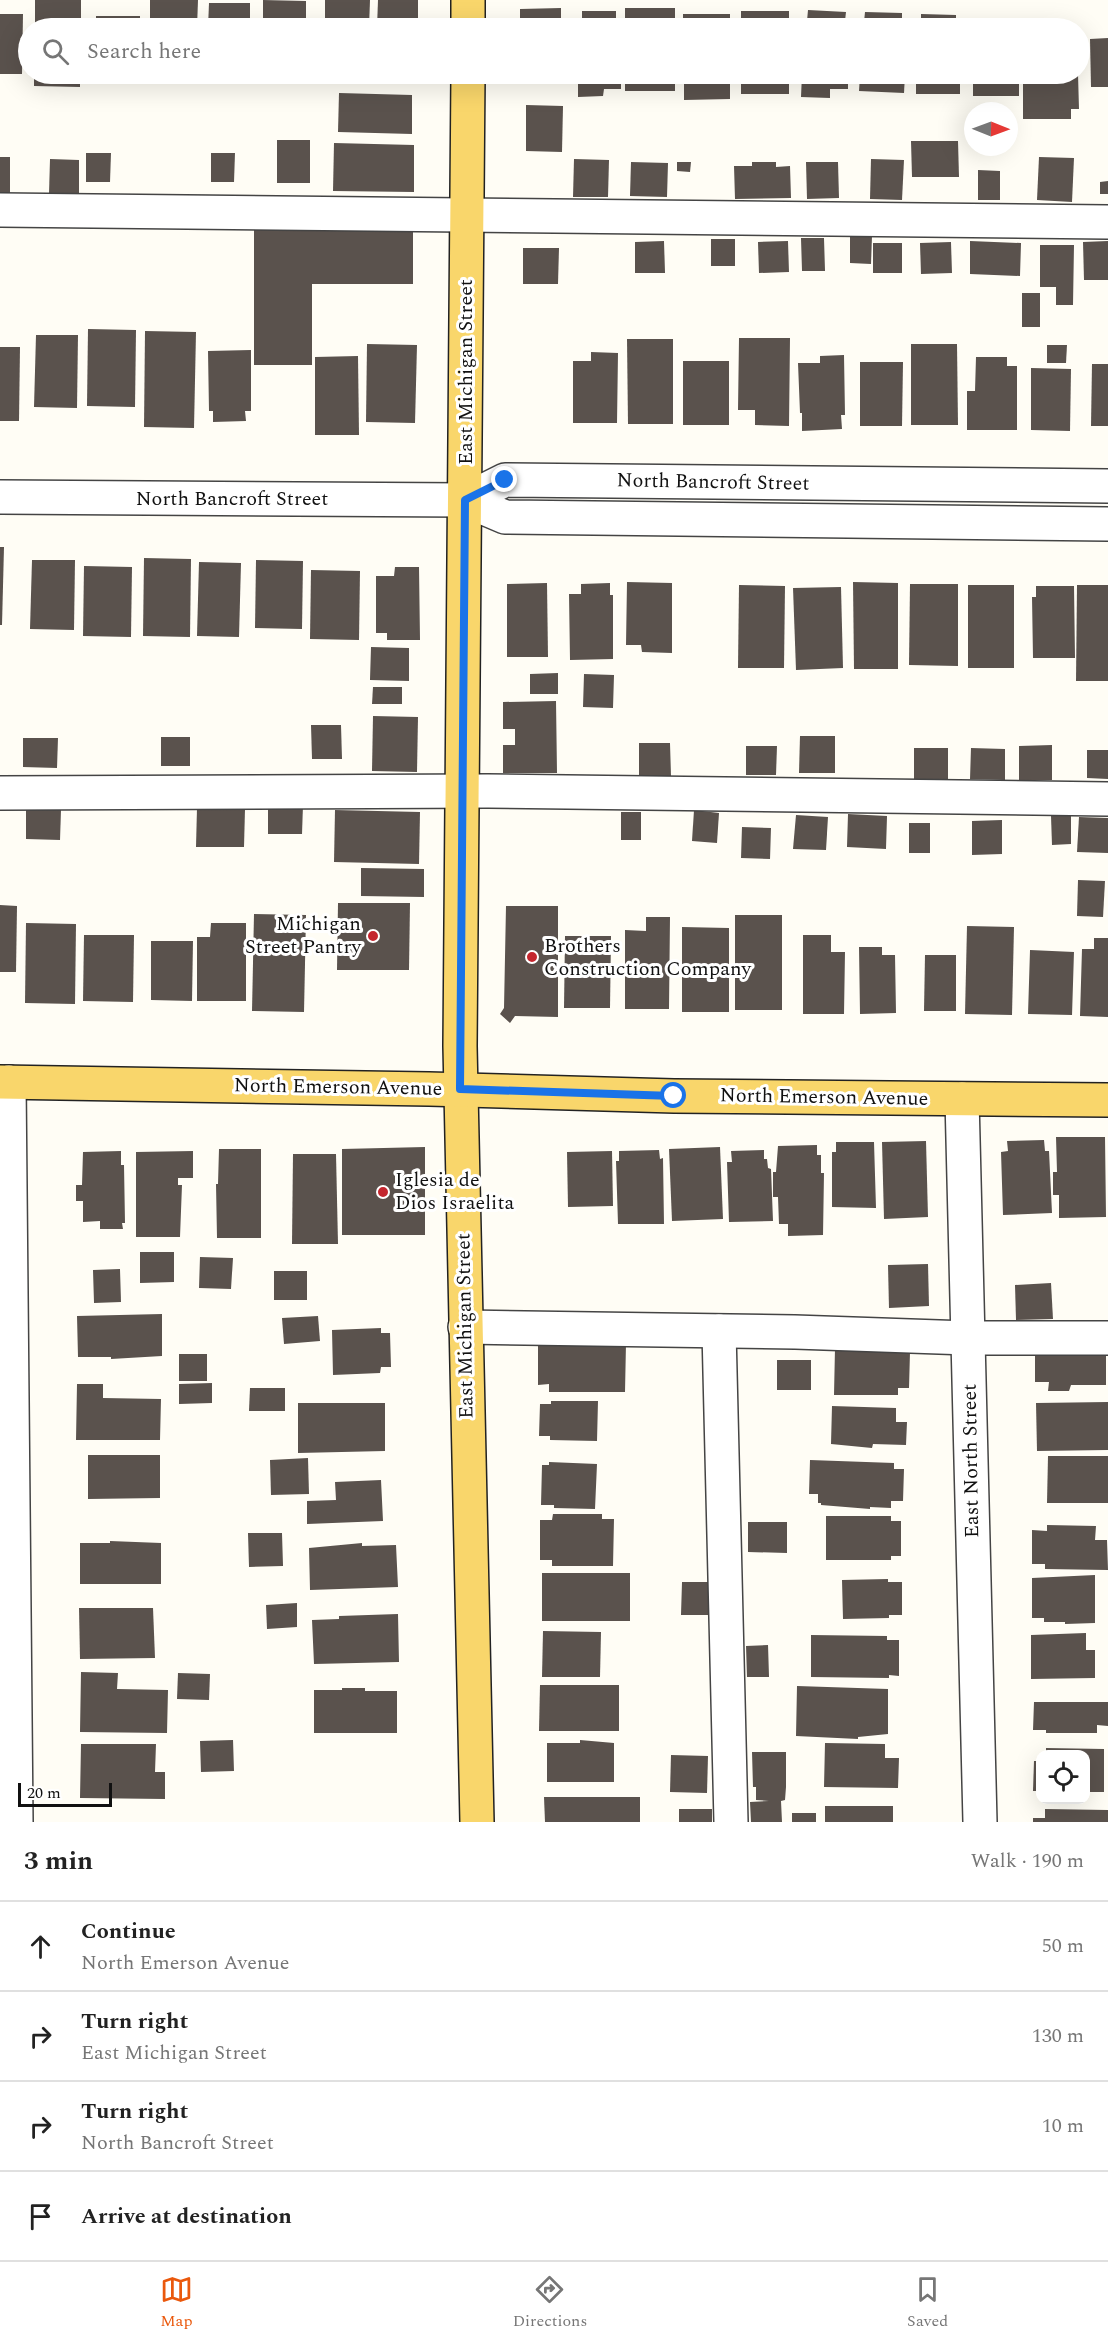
<!DOCTYPE html>
<meta charset="utf-8">
<style>
:root{--surface:#fff;--page:#f6f6f6;--text:#222;--muted:#767676;--line:#e0e0e0;--accent:#ea580c}
body{margin:0;font-family:Spectral,serif;background:var(--page);color:var(--text)}
.controls{position:absolute;right:18px;bottom:18px;display:grid;overflow:hidden;border-radius:12px;box-shadow:0 6px 24px #0002}
.controls button{width:54px;height:54px;display:grid;place-items:center;padding:0;border:0;border-bottom:2px solid var(--line);background:var(--surface);color:var(--text);font:30px sans-serif}
.compass{position:absolute;left:964px;top:102px;width:54px;height:54px;border-radius:50%;background:var(--surface);box-shadow:0 6px 24px #0002;rotate:91deg}
.scale{position:absolute;left:18px;bottom:15px;width:94px;box-sizing:border-box;padding-left:6px;border:3px solid #111;border-top:0;font-size:16px;line-height:21px;white-space:nowrap;color:#111;-webkit-text-stroke:4px #fff;paint-order:stroke}
.stop{position:absolute;width:18px;height:18px;margin:-14px;border:4px solid #1a73e8;border-radius:50%;background:#fff}
.stop.end{background:#1a73e8;border-color:#fff;box-shadow:0 2px 6px #0008}
.list{margin:0;padding:0;list-style:none}
h2{display:flex;justify-content:space-between;align-items:center;height:78px;margin:0;padding:0 24px;font-size:26px}
h2 small{font-size:20px;font-weight:400;color:var(--muted)}
.list li{display:grid;grid-template-columns:39px 1fr auto;gap:18px;align-items:center;box-sizing:border-box;height:90px;padding:0 24px;border-top:2px solid var(--line)}
.list b{display:block;font-size:22px;white-space:nowrap}
.list p{margin:0;font-size:20px;white-space:nowrap;color:var(--muted)}
.list em{font-size:20px;font-style:normal;color:var(--muted)}
.icon{flex:none;width:33px;height:33px;fill:none;stroke:currentColor;stroke-width:2;stroke-linecap:round;stroke-linejoin:round}
.map{position:relative;flex:none;width:1108px;height:1822px;overflow:hidden}
.search{position:absolute;background:var(--surface);box-shadow:0 6px 24px #0002;left:18px;right:18px;top:18px;height:66px;display:flex;align-items:center;gap:15px;box-sizing:border-box;padding:0 21px;border-radius:33px;color:var(--muted);font-size:22px}
.sheet{height:438px;background:var(--surface)}
nav{display:flex;justify-content:space-around;align-items:center;box-sizing:border-box;height:84px;border-top:2px solid var(--line);background:var(--surface);font-size:16px;color:var(--muted)}
nav a{display:grid;justify-items:center;gap:3px}
nav .on{color:var(--accent)}
.map>svg:first-child{display:block}
</style>
<div class="map">
<svg width="1108" height="1822" viewBox="0 0 1108 1822">
<rect width="100%" height="100%" fill="#fffdf5"/>
<g fill="#5a524d">
<rect x="35" y="0" width="46" height="28"/>
<path d="M150 0H198L197 28H150Z"/>
<path d="M263 0 306 1V28H263Z"/>
<path d="M325 0H370L369 28H325Z"/>
<path d="M378 0H418V28H377Z"/>
<path d="M209 3H250V28H208Z"/>
<path d="M561 8V28H520V9Z"/>
<rect x="625" y="8" width="50" height="20"/>
<path d="M808 10 846 12 845 21H850V28H803V21H807Z"/>
<path d="M582 11H616V23L621 22V28H579V20H582Z"/>
<rect x="741" y="11" width="48" height="17"/>
<path d="M865 12 902 13V23H906V28H861V22H864Z"/>
<path d="M0 14H23L22 74H0Z"/>
<rect x="683" y="14" width="47" height="14"/>
<path d="M921 14 956 15V25H960V28H916V25H921Z"/>
<rect x="96" y="16" width="44" height="12"/>
<rect x="978" y="18" width="37" height="10"/>
<path d="M1034 26H1064V28H1033Z"/>
<path d="M1108 38V87H1091L1090 39Z"/>
<path d="M34 74H80V87L34 86Z"/>
<path d="M149 74H196V81L149 80Z"/>
<path d="M578 74H621V89H604L603 96 578 97Z"/>
<rect x="625" y="74" width="50" height="17"/>
<path d="M684 74H730V99L684 100Z"/>
<rect x="741" y="74" width="48" height="20"/>
<path d="M802 74H848V89H830V98L801 97Z"/>
<path d="M860 74H905L904 93 859 91Z"/>
<rect x="916" y="74" width="44" height="20"/>
<rect x="973" y="74" width="46" height="22"/>
<path d="M1023 74H1078L1079 109H1071V119H1023Z"/>
<path d="M339 93 412 95V134L338 132Z"/>
<path d="M526 105 563 106 562 152 526 151Z"/>
<rect x="277" y="140" width="33" height="43"/>
<path d="M911 141H958L959 177H912Z"/>
<path d="M334 143 414 145V192L333 191Z"/>
<path d="M86 153H111L110 182H86Z"/>
<path d="M211 153H235L234 182H211Z"/>
<rect x="0" y="157" width="10" height="38"/>
<path d="M1039 157 1074 158 1072 202 1037 200Z"/>
<path d="M50 159 79 160V194H49Z"/>
<path d="M574 159 609 160 608 197H573Z"/>
<path d="M871 159 904 160 902 200 870 199Z"/>
<path d="M631 162 668 163 667 197 630 196Z"/>
<path d="M677 162H691L690 172 677 171Z"/>
<path d="M752 162H776V167L790 166 791 198 735 199 734 166H752Z"/>
<path d="M806 162H838L839 198 807 199Z"/>
<path d="M978 170 1000 171V200H978Z"/>
<path d="M1108 181V194H1100V182Z"/>
<path d="M254 222H413V284H312V365H254Z"/>
<path d="M850 235 872 236 871 264 850 263Z"/>
<path d="M801 238H824L825 271H802Z"/>
<rect x="711" y="239" width="24" height="27"/>
<path d="M664 241 665 273H635V242Z"/>
<path d="M788 241 789 272 759 273 758 242Z"/>
<path d="M970 241 1021 243 1020 276 970 274Z"/>
<path d="M1108 241V280H1084L1083 242Z"/>
<path d="M951 242 952 273 921 274 920 243Z"/>
<rect x="873" y="243" width="29" height="30"/>
<path d="M1040 245H1074L1073 305H1056V287H1040Z"/>
<path d="M523 248H559L558 284H523Z"/>
<rect x="1022" y="293" width="18" height="34"/>
<path d="M88 329 136 330 135 407 87 406Z"/>
<path d="M145 331 196 332 194 428 144 427Z"/>
<path d="M36 335H78L77 408 34 407Z"/>
<path d="M739 338H790L789 426 755 425V410H738Z"/>
<path d="M627 339H673V424H628Z"/>
<path d="M367 344 417 345 415 423 366 422Z"/>
<path d="M911 344H957L958 425H911Z"/>
<path d="M1047 345H1067L1066 363H1047Z"/>
<path d="M0 347H20L19 421H0Z"/>
<path d="M251 350V411H245L246 421 213 422V411H209L208 351Z"/>
<path d="M591 352 618 353 617 423H573V361H591Z"/>
<path d="M844 355 845 415H841L842 429 802 431V413H800L798 363H820V356Z"/>
<path d="M358 356 359 435H315V357Z"/>
<path d="M976 357H1007V366H1017V430H967V391H975Z"/>
<rect x="683" y="361" width="46" height="64"/>
<path d="M860 362H903L902 426H860Z"/>
<path d="M1092 364H1108V426H1091Z"/>
<path d="M1031 368 1071 369 1070 431 1031 430Z"/>
<path d="M0 547H4L2 625H0Z"/>
<path d="M144 558 191 559 190 637 143 636Z"/>
<path d="M32 560H75L74 630 30 629Z"/>
<path d="M256 560 303 561 302 629 255 628Z"/>
<path d="M199 562 241 563 239 637 197 636Z"/>
<path d="M84 566 132 567 131 637 83 636Z"/>
<path d="M395 567H419L420 640H387V633H376V576H394Z"/>
<path d="M311 570 360 571 359 640 310 639Z"/>
<path d="M627 582 672 583V653L642 652 641 645H626Z"/>
<path d="M853 582 898 583V669H854Z"/>
<path d="M547 583 548 657H507V584Z"/>
<path d="M610 583V595H613V659L570 660 569 594H581V584Z"/>
<path d="M910 584H958V666L909 665Z"/>
<path d="M739 585 785 586 784 668H738Z"/>
<rect x="968" y="585" width="46" height="83"/>
<path d="M1077 585H1108V681H1076Z"/>
<path d="M1036 586H1074L1075 658H1033L1032 597H1036Z"/>
<path d="M841 587 843 668 796 670 793 588Z"/>
<path d="M371 647 409 648V681L370 680Z"/>
<path d="M558 673V694H530V674Z"/>
<path d="M584 674 614 675 613 708 583 707Z"/>
<path d="M373 687H402V704H372Z"/>
<path d="M556 701 557 773H503V745H515V729H503V702Z"/>
<path d="M373 716 418 717 417 772 372 771Z"/>
<path d="M311 725H341L342 759H312Z"/>
<path d="M800 736H835V773H799Z"/>
<rect x="161" y="737" width="29" height="29"/>
<path d="M23 738H58L57 768 23 767Z"/>
<path d="M639 743H670L671 776 639 777Z"/>
<path d="M1052 745V780H1019V746Z"/>
<path d="M746 746H777L776 775H746Z"/>
<rect x="914" y="748" width="34" height="32"/>
<path d="M971 748 1005 749V780L970 779Z"/>
<path d="M1087 750H1108V779L1087 778Z"/>
<path d="M268 804 303 805 302 834H268Z"/>
<path d="M197 808 245 809 244 847H196Z"/>
<path d="M26 809 61 810 60 840 26 839Z"/>
<path d="M335 810 420 812 419 864 334 862Z"/>
<path d="M694 810 719 813 717 843 692 841Z"/>
<rect x="621" y="812" width="20" height="28"/>
<path d="M848 814 887 816 886 849 847 847Z"/>
<path d="M796 815 828 817 826 850 793 849Z"/>
<path d="M1051 816H1071V844L1052 845Z"/>
<path d="M1079 817 1108 818V853L1077 852Z"/>
<path d="M1002 820V854L972 855V821Z"/>
<rect x="909" y="823" width="21" height="30"/>
<path d="M742 827 771 828 770 859 741 858Z"/>
<path d="M361 868 424 869V897L361 896Z"/>
<path d="M1078 880 1105 881 1103 917 1077 916Z"/>
<path d="M338 903H410L409 970H337Z"/>
<path d="M0 905 17 906 16 972H0Z"/>
<path d="M506 906H558V1017L515 1016 510 1023 500 1014 504 1008Z"/>
<path d="M254 914 306 915 304 1012 252 1011Z"/>
<rect x="735" y="915" width="47" height="95"/>
<path d="M646 917H670L669 1009H625V930L646 931Z"/>
<path d="M26 923 76 924 75 1004 25 1003Z"/>
<path d="M211 923H246V1001H197V937H210Z"/>
<path d="M967 926 1014 927 1012 1015 965 1014Z"/>
<path d="M682 927 729 928V1012H682Z"/>
<path d="M84 935H134L133 1002 83 1001Z"/>
<path d="M803 935H831V952H845L844 1014H803Z"/>
<path d="M565 936H611L610 1008H564Z"/>
<path d="M1094 938H1108V1017L1080 1016 1082 949H1094Z"/>
<path d="M151 941H193L192 1001 151 1000Z"/>
<path d="M859 947H882V955H895L896 1013 860 1014Z"/>
<path d="M1030 950 1074 952 1072 1015 1028 1014Z"/>
<path d="M925 955H956V1011H924Z"/>
<path d="M1056 1137H1105L1106 1217 1059 1218V1195H1053V1172H1057Z"/>
<path d="M1044 1140 1045 1151H1049L1052 1213 1003 1215 1001 1152 1008 1151 1007 1141Z"/>
<path d="M926 1141 928 1217 884 1219 882 1142Z"/>
<path d="M836 1142H874L876 1208 832 1207V1152H836Z"/>
<path d="M817 1145V1155H821V1173H824L823 1235 788 1236V1224H779L778 1197H773V1172H776L778 1146Z"/>
<path d="M425 1147V1235H342V1149Z"/>
<path d="M720 1147 723 1219 672 1221 669 1149Z"/>
<path d="M219 1149H261V1238H217L216 1184H218Z"/>
<path d="M659 1150 660 1159 663 1158 664 1224H618L616 1161H619V1151Z"/>
<path d="M764 1150V1159H767L768 1168 771 1169 773 1221 729 1222 727 1162H732L731 1151Z"/>
<path d="M121 1151V1165H124L125 1223H122L123 1229H100V1221L83 1222V1201H76V1185H82L83 1152Z"/>
<path d="M193 1151V1178H178V1185H182L180 1237H136V1152Z"/>
<path d="M612 1151 613 1206 568 1207 567 1152Z"/>
<path d="M293 1154H336L338 1244H292Z"/>
<path d="M140 1252H174V1282L140 1283Z"/>
<path d="M200 1257 233 1258 231 1289 199 1288Z"/>
<path d="M928 1264 929 1306 889 1308 888 1265Z"/>
<path d="M120 1269 121 1302 94 1303 93 1270Z"/>
<rect x="274" y="1271" width="33" height="29"/>
<path d="M1051 1283 1053 1319 1016 1320 1015 1285Z"/>
<path d="M162 1314V1356L111 1359V1357H78L77 1316Z"/>
<path d="M318 1316 320 1341 284 1344 282 1318Z"/>
<path d="M381 1328V1333H390L391 1367H381L380 1373 333 1375 332 1330Z"/>
<path d="M550 1342 626 1343 625 1392H549V1384L538 1385V1345H550Z"/>
<path d="M1047 1342 1106 1343V1385H1071L1069 1391H1048L1049 1382H1035V1356H1047Z"/>
<path d="M835 1348 898 1349V1353L910 1352 909 1388H898V1395H834Z"/>
<rect x="179" y="1354" width="28" height="27"/>
<rect x="777" y="1360" width="34" height="30"/>
<path d="M212 1383V1403L179 1404V1384Z"/>
<path d="M77 1384H103V1398L161 1399 160 1440H76Z"/>
<path d="M250 1388H285V1411H249Z"/>
<path d="M551 1401H598L597 1441 550 1440V1436H539L540 1404H551Z"/>
<path d="M1108 1402V1450L1037 1451 1036 1403Z"/>
<path d="M298 1403H385V1451L298 1453Z"/>
<path d="M832 1406 896 1408V1422H907L906 1445 873 1444 872 1448 831 1444Z"/>
<path d="M88 1455H160V1498L88 1499Z"/>
<path d="M1048 1456H1108V1503H1047Z"/>
<path d="M308 1458 309 1494 271 1495 270 1460Z"/>
<path d="M810 1460 894 1463V1469H904L903 1501H891V1508L870 1507V1509L821 1505V1503H818V1494H809Z"/>
<path d="M549 1462 597 1464 595 1509 554 1508V1505H541L542 1465H549Z"/>
<path d="M381 1480 383 1521 307 1524V1501L336 1500 335 1482Z"/>
<path d="M553 1514H602V1519H614L613 1566H552V1560H540V1520H552Z"/>
<path d="M826 1516H891V1521H901V1556H891V1560H826Z"/>
<path d="M748 1522H787V1553L748 1552Z"/>
<path d="M1047 1525 1096 1526 1095 1540H1107L1108 1570 1045 1569V1564H1032V1530L1047 1531Z"/>
<path d="M248 1533H282L283 1566 249 1567Z"/>
<path d="M110 1541 161 1543V1584H80V1543H110Z"/>
<path d="M362 1543V1546L396 1545 398 1587 310 1590 309 1548Z"/>
<rect x="542" y="1573" width="88" height="48"/>
<path d="M1095 1575V1623L1065 1624V1622H1044V1618H1032V1578Z"/>
<path d="M888 1579V1582H902V1615H889V1618L843 1619 842 1580Z"/>
<path d="M682 1582H713L712 1615H681Z"/>
<path d="M297 1603V1627L267 1629 266 1605Z"/>
<path d="M79 1608H153L155 1658 80 1659Z"/>
<path d="M398 1614 399 1662 314 1664 312 1620 339 1619V1616Z"/>
<path d="M543 1631 601 1632 600 1677H542Z"/>
<path d="M1086 1633V1650H1095V1678L1031 1679V1635Z"/>
<path d="M811 1635 887 1636V1640H899V1676L889 1675V1678L811 1677Z"/>
<path d="M768 1645 769 1677H747L746 1646Z"/>
<path d="M81 1672 118 1673 117 1689 168 1690 167 1733 80 1732Z"/>
<path d="M178 1673 210 1674 209 1700 177 1699Z"/>
<path d="M540 1685H619V1731H539Z"/>
<path d="M797 1686 888 1689V1734L858 1737V1739L796 1736Z"/>
<path d="M342 1688H365V1691H397V1733H314V1690H342Z"/>
<path d="M1034 1702H1108V1726L1097 1725V1733H1046V1730H1033Z"/>
<path d="M233 1740 234 1771 201 1772 200 1741Z"/>
<path d="M580 1740 614 1743V1782H547V1743H580Z"/>
<path d="M825 1743 885 1744V1758H899L898 1788 824 1787Z"/>
<path d="M81 1744H156L155 1772H165V1799L80 1798Z"/>
<path d="M1046 1748 1104 1749V1792H1086V1754H1046Z"/>
<path d="M752 1752H786V1787L785 1800 781 1801 782 1822H751L750 1802 769 1801 756 1800V1787H753Z"/>
<path d="M671 1755 708 1756 707 1793 670 1792Z"/>
<path d="M1034 1761H1040V1791H1033Z"/>
<path d="M544 1797H640V1822H545Z"/>
<rect x="825" y="1806" width="68" height="16"/>
<rect x="679" y="1809" width="33" height="13"/>
<path d="M1045 1809 1108 1810V1822H1033V1818H1045Z"/>
<rect x="792" y="1813" width="24" height="9"/>
</g>
<g fill="none" stroke-linecap="round" stroke-linejoin="round">
<g stroke="#444" stroke-width="36">
<g id="minor">
<path d="M0 210 1108 222"/>
<path d="M0 497 465 500 505 517 1108 524"/>
<path d="M465 500 505 480 1108 486"/>
<path d="M0 793 488 791 1108 799"/>
<path d="M9 1082 16 1822"/>
<path d="M962 1099 980 1822"/>
<path d="M465 1327 795 1332 968 1338H1108"/>
<path d="M719 1331 731 1822"/>
</g>
</g>
<g stroke="#222" stroke-width="36">
<g id="major">
<path d="M468 28V0"/>
<path d="M468 74 460 1046 477 1822"/>
<path d="M0 1082 429 1089 674 1096 1108 1100"/>
</g>
</g>
<use href="#minor" stroke="#fff" stroke-width="33"/>
<use href="#major" stroke="#f9d66b" stroke-width="33"/>
</g>
<g fill="none" stroke-linecap="round" stroke-linejoin="round">
<path stroke="#1a73e8" stroke-width="8" d="M505 480 465 500 460 1089 674 1096"/>
</g>
<g fill="#c4262e" stroke="#fff" stroke-width="2">
<circle cx="373" cy="936" r="6"/>
<circle cx="532" cy="957" r="6"/>
<circle cx="383" cy="1192" r="6"/>
</g>
<g text-anchor="middle" dominant-baseline="central" stroke-width="6" stroke-linejoin="round" paint-order="stroke">
<g font-size="20" fill="#111" stroke="#fff">
<text transform="translate(466 372) rotate(-90)">East Michigan Street</text>
<text transform="translate(713 482) rotate(1)">North Bancroft Street</text>
<text x="232" y="499">North Bancroft Street</text>
<text transform="translate(338 1087) rotate(1)">North Emerson Avenue</text>
<text transform="translate(824 1097) rotate(1)">North Emerson Avenue</text>
<text transform="translate(465 1326) rotate(-91)">East Michigan Street</text>
<text transform="translate(971 1461) rotate(-91)">East North Street</text>
</g>
<g font-size="20" fill="#111" stroke="#fff" text-anchor="start">
<text x="361" y="924" text-anchor="end">Michigan<tspan x="361" dy="23">Street Pantry</tspan></text>
<text x="544" y="946">Brothers<tspan x="544" dy="23">Construction Company</tspan></text>
<text x="395" y="1180">Iglesia de<tspan x="395" dy="23">Dios Israelita</tspan></text>
</g>
</g>
</svg>
<div class="controls">
<button><svg class="icon" aria-label="locate" viewBox="0 0 24 24"><circle cx="12" cy="12" r="6"/><path d="M12 2v4M12 18v4M2 12h4M18 12h4"/></svg></button>
</div>
<svg class="compass" viewBox="-18 -18 36 36"><path d="M0-13l5 13h-10z" fill="#e53935"/><path d="M0 13l5-13h-10z" fill="#767676"/></svg>
<div class="scale">20 m</div>
<div class="stop" style="left:674px;top:1096px"></div>
<div class="stop end" style="left:505px;top:480px"></div>
<div class="search"><svg class="icon" aria-label="search" viewBox="0 0 24 24"><circle cx="10" cy="10" r="6"/><path d="M15 15l6 6"/></svg>Search here</div>
</div>
<section class="sheet">
<h2>3 min<small>Walk · 190 m</small></h2>
<ul class="list">
<li><svg class="icon" aria-label="ahead" viewBox="0 0 24 24"><path d="M12 20V5M6 11l6-6 6 6"/></svg><div><b>Continue</b><p>North Emerson Avenue</p></div><em>50 m</em></li>
<li><svg class="icon" aria-label="right" viewBox="0 0 24 24"><path d="M7 20v-9h11M14 6l5 5-5 5"/></svg><div><b>Turn right</b><p>East Michigan Street</p></div><em>130 m</em></li>
<li><svg class="icon" aria-label="right" viewBox="0 0 24 24"><path d="M7 20v-9h11M14 6l5 5-5 5"/></svg><div><b>Turn right</b><p>North Bancroft Street</p></div><em>10 m</em></li>
<li><svg class="icon" aria-label="arrive" viewBox="0 0 24 24"><path d="M6 21V4h12l-3 4 3 4H6"/></svg><div><b>Arrive at destination</b></div></li>
</ul>
</section>
<nav>
<a class="on"><svg class="icon" aria-label="map" viewBox="0 0 24 24"><path d="M3 6l6-2 6 2 6-2v14l-6 2-6-2-6 2zM9 4v14M15 6v14"/></svg>Map</a>
<a><svg class="icon" aria-label="directions" viewBox="0 0 24 24"><path d="M12 3l9 9-9 9-9-9zM9 14v-3h6M13 9l2 2-2 2"/></svg>Directions</a>
<a><svg class="icon" aria-label="saved" viewBox="0 0 24 24"><path d="M7 4h10v16l-5-4-5 4z"/></svg>Saved</a>
</nav>
